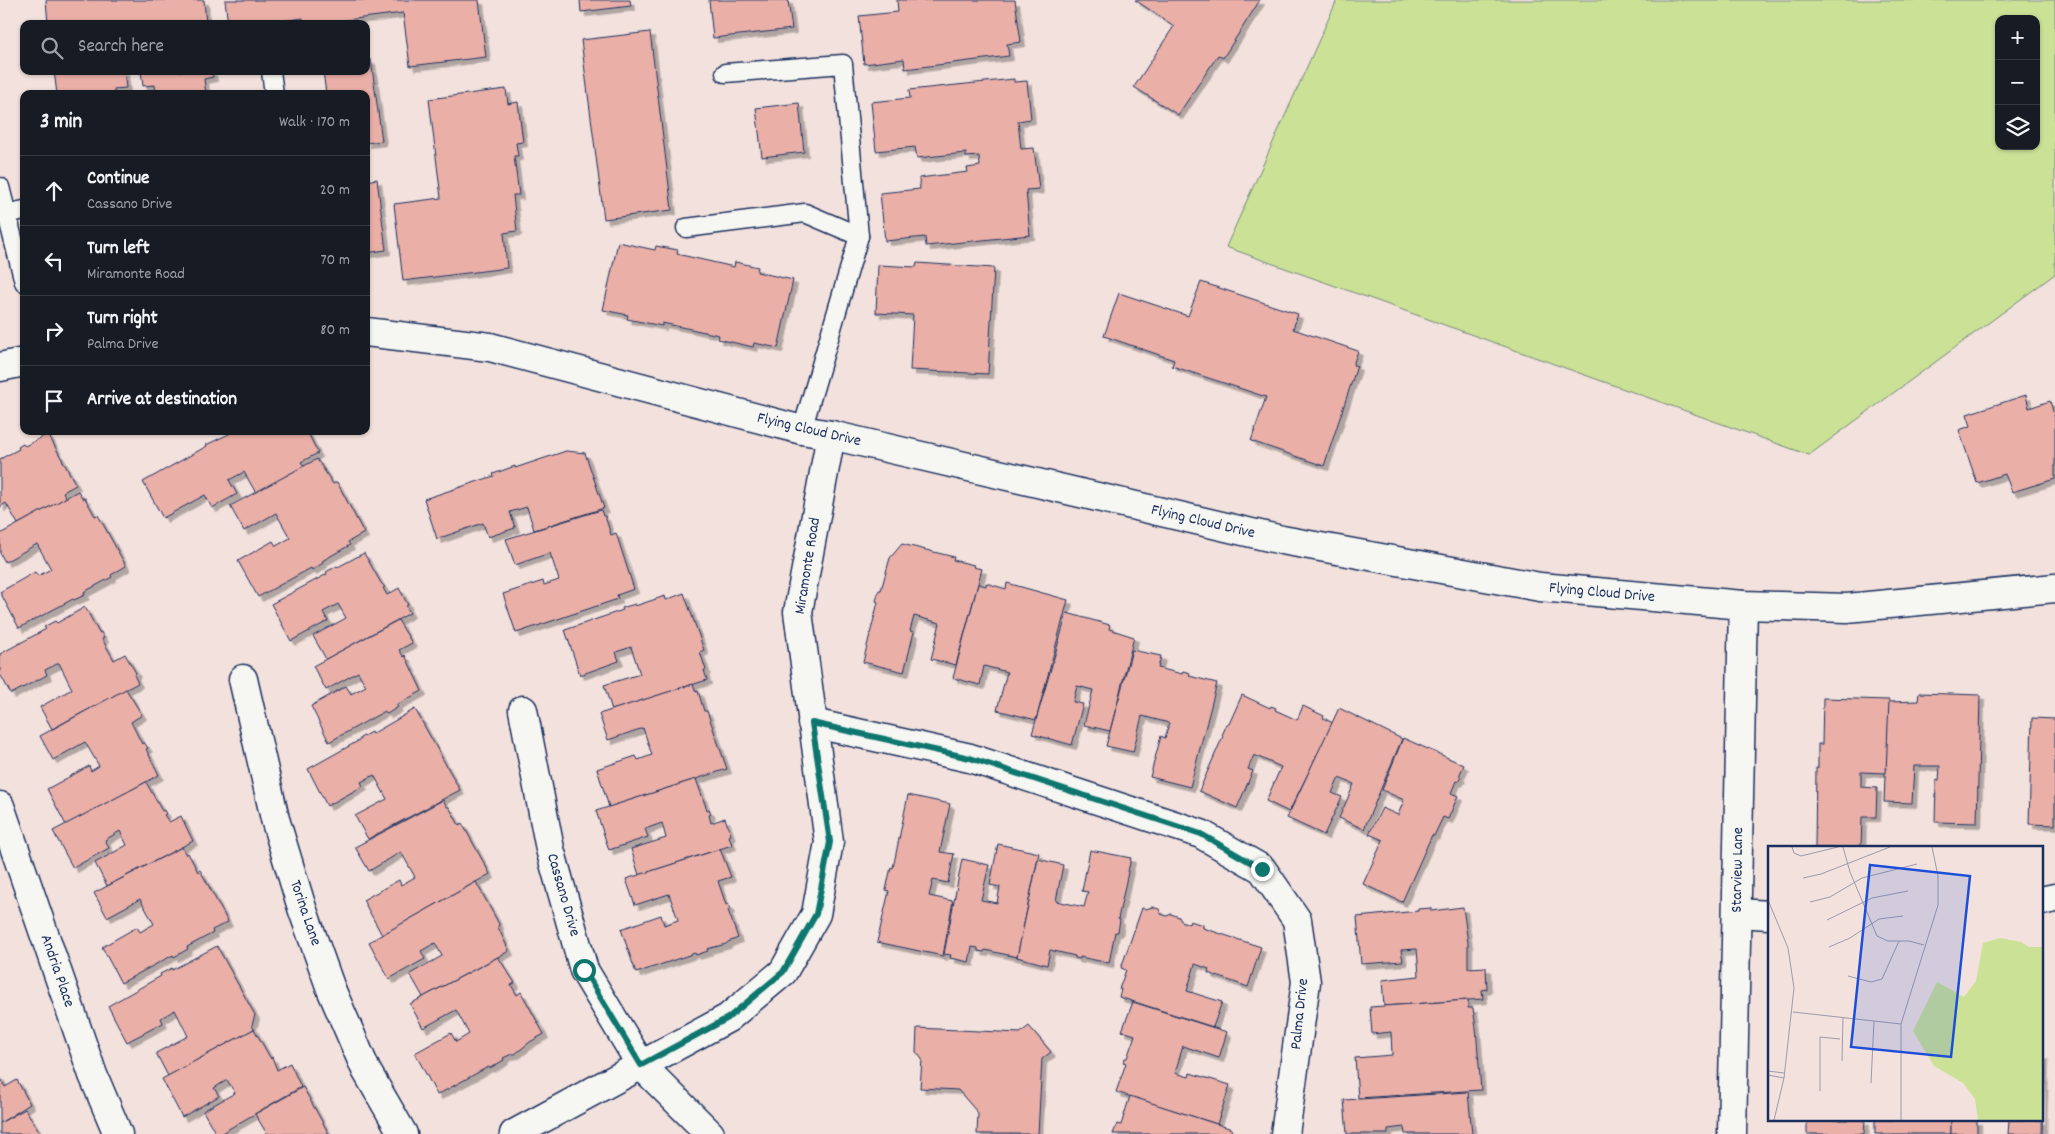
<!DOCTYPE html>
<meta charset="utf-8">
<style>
:root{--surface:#171b24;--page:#242831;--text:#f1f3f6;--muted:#9ea1a6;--line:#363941}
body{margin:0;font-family:Dekko,sans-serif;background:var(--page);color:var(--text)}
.controls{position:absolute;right:15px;top:15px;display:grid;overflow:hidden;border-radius:10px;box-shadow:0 1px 4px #0004}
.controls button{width:45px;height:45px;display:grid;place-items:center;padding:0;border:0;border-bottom:1px solid var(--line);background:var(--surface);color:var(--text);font:25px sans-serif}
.stop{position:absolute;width:15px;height:15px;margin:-11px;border:4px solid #0f766e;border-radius:50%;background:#fff}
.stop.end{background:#0f766e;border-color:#fff;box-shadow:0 1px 5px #0008}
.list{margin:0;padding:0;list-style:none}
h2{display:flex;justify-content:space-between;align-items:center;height:65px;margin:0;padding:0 20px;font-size:21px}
h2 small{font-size:16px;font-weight:400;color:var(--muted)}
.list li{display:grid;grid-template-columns:32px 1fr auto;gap:15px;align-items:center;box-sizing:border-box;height:70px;padding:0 20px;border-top:1px solid var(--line)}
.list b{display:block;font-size:19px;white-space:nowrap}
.list p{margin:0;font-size:16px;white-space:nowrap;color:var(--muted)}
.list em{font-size:16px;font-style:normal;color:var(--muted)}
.icon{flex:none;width:28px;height:28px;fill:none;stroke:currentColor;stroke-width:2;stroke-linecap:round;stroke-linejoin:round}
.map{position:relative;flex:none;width:2055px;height:1134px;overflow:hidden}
.search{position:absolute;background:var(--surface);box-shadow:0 1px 4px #0004;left:20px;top:20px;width:350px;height:55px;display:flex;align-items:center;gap:12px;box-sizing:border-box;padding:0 18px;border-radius:10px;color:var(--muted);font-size:19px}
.panel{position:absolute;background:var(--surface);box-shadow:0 1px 4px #0004;left:20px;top:90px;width:350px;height:345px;border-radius:10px}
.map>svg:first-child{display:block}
</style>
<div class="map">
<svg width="2055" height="1134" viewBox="0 0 2055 1134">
<defs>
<filter id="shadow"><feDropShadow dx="4.5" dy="4.5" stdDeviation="0" flood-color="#0004"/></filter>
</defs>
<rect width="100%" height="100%" fill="#f2e1dc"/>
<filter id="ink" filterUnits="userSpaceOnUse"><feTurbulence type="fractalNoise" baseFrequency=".02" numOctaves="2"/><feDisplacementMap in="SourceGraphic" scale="10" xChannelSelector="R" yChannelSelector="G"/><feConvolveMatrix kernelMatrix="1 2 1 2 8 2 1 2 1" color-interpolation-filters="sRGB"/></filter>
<g filter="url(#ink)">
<path fill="#cbe196" stroke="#73887a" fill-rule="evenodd" d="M1337 0H2055V274L1809 455 1226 247ZM1999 19H2036V146H1999Z"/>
<g fill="#eaafa7" stroke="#1b2f5e" filter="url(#shadow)">
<path d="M46 0H204L206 24H48Z"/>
<path d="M225 0H479L486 57 410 66 403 13 314 24H304L303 18 259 24H228Z"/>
<path d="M580 0H630L631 6 581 12Z"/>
<path d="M709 0H788L792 29 713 38Z"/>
<path d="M897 0H1015L1021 42 1007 44 1009 56 905 69 904 59 864 64 859 16 898 12Z"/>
<path d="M1135 0H1260L1223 58 1218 55 1178 115 1134 87 1174 26Z"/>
<path d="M650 32 672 210 604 219 581 40Z"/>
<path d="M366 60H371L382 141 366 143V94H326L323 71H366Z"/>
<path d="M54 71H124L126 88 114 89V94H57Z"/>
<path d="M141 71H212L213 77 204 79 206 94H156L155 85 143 86Z"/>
<path d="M1014 79V82L1027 81 1031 119 1018 121 1021 149 1034 148 1039 189 1026 190 1030 235 926 246 925 237 885 241 880 193 920 189 919 178 968 172 967 168 980 166 979 156 966 157V153L917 158 915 147 876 151 871 102 910 98 909 90Z"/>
<path d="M506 89 508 104 518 102 523 142 516 143 518 156H514L519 195H513L517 231 504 233 507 268 403 281 394 204 441 198 429 99Z"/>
<path d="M799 103 804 152 762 157 756 108Z"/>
<path d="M377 179 386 250 366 253V181Z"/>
<path d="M618 242 655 250 656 246 678 250 677 254 734 267 735 262 758 267 757 272 793 280 778 348 754 343 753 347 718 339 719 335 662 323V326L627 319 628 315 603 310Z"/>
<path d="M917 263 994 268 988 374 910 370 913 315 876 313 878 265 916 267Z"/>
<path d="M1201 282 1298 314 1293 329 1358 351 1353 365 1357 366 1324 466 1251 441 1266 397 1172 366 1174 360 1104 336 1119 293 1188 316Z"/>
<path d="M2026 395 2029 408 2050 401 2055 418V479L2012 492 2005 474 1977 483 1959 430 1971 426 1967 414Z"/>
<path d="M235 431H307L318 453 301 462 304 466 256 493 244 472 229 480 237 494 212 508 205 495 163 518 143 482 207 446 206 445Z"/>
<path d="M48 434 76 485 63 492 66 498 18 524 6 503 0 507V459L19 449 18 447 23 444 25 446Z"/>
<path d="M566 451 585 453 604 508 534 530 527 507 510 512 515 528 488 537 483 523 437 539 424 499 494 476 493 474 515 466V468Z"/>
<path d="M317 459 333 484 337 482 364 533 348 542 350 545 322 561 323 563 312 570 311 568 258 597 238 561 273 541 276 546 290 538 276 513 244 531 230 506Z"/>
<path d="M78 491 83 499 85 498 95 516 98 515 126 566 111 575 112 577 84 592 85 595 74 600 73 599 19 628 0 592 35 572 38 576 51 569 37 544 5 562 0 553V534Z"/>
<path d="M601 510 603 516H605L611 535 616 533 634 589 617 595 618 599 516 633 503 594 543 581 544 585 559 580 550 553 515 565 506 539Z"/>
<path d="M902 544 954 557 953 560 974 565 973 567 982 569 956 665 931 659 940 623 914 616 910 631 914 632 904 672 863 662 878 602 876 601 879 590H881L890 558Z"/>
<path d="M364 553 381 583 385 587 383 588 387 595 399 588 408 605 406 606 410 613 326 659 313 636 346 618 338 604 323 612 328 621 291 641 271 604 327 574 326 572 337 566 338 567Z"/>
<path d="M986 583 1006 589 1007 583 1068 600 1036 720 997 710 1007 672 984 666 980 685 953 678 978 584 986 586Z"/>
<path d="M684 593 704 650 700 652 706 670H704L707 680 612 710 604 685 640 674 631 647 616 652 619 661 580 675 565 630 623 610 622 608 635 604V606L665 596 666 600Z"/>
<path d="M85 607 99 633 101 632 104 638 102 639 114 660 125 654 136 673 134 675 138 683 52 729 40 707 72 689 59 663 45 670 47 675 11 694 0 674V654L46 629 44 627 55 621 57 623Z"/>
<path d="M1067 613 1110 625 1109 629 1134 637 1110 731 1084 725 1093 690 1077 686 1073 702 1083 704 1072 745 1032 734Z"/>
<path d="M398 620 412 643 399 650 404 657 405 655 422 691 396 705 398 707 387 714 385 711 329 742 311 706 346 686 351 694 366 686 358 672 326 690 313 666Z"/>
<path d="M1132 650 1161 656 1158 668 1182 674 1183 671 1190 673 1189 676 1217 683 1190 787 1150 777 1161 736 1165 738 1169 723 1142 716 1133 752 1106 746Z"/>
<path d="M693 684 696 692 698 691 704 711H707L727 769 609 807 597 769 636 756 638 760 652 755 643 728 608 740 599 714Z"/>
<path d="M126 689 142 715 131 722 142 744 144 742 148 748 146 749 159 775 66 825 47 789 89 766 91 771 99 766 85 742 53 760 40 736Z"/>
<path d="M1919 693 1980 695 1977 823 1935 822 1936 781 1939 780 1940 766H1914L1912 803 1884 802 1888 702 1918 701Z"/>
<path d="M1242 695 1270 708 1271 706 1276 708 1275 710 1297 720 1303 706 1324 716 1323 718 1333 723 1289 812 1266 801 1281 767 1254 755 1248 769 1253 771 1237 808 1199 791 1223 736 1222 735 1227 724H1229Z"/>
<path d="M1823 698 1889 700 1886 773 1861 772V787L1877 788 1876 817H1862L1861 848H1815L1816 768H1818V744H1822Z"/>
<path d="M1339 708 1402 739 1364 829 1339 818 1354 784 1339 778 1332 793 1342 797 1324 835 1287 818Z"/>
<path d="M415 709 460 790 368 839 355 816 387 799 374 775 361 782 363 786 327 806 308 769 360 740V738L371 732 372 734Z"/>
<path d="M2032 718 2055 719V825L2029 824Z"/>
<path d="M1403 738 1464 765 1459 776 1461 777 1458 782 1456 781 1451 793 1458 796 1448 819 1443 817 1434 836 1432 835 1402 902 1363 884 1383 840 1369 834 1382 808 1398 815 1404 800 1382 790Z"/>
<path d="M696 779 707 810 709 809 711 814 709 815 711 823 725 818 731 835 729 836 732 845 639 875 631 849 666 838 662 823 645 829 648 837 609 850 596 811Z"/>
<path d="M146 782 162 811 164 810 166 814 164 815 169 822 181 816 193 841 107 886 95 863 127 845 120 831 105 840 109 848 73 868 53 831Z"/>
<path d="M908 795 950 804 940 852 954 854 948 883 933 880 929 896 953 901 943 956 877 942 889 891 886 890 891 867 893 868Z"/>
<path d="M443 800 447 807H449L459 825 462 823 490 874 382 935 363 900 399 880 401 885 415 877 401 852 369 871 355 847Z"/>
<path d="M998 844 1039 853 1017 957 985 950 984 952 978 951V948L972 947 969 962 950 958 951 955 944 954 962 859 989 865 981 900 997 903 1000 887 990 885Z"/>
<path d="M182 847 186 855 188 853 198 872 200 870 228 922 212 930 213 933 187 947 188 949 174 957 173 955 121 983 102 947 137 927 140 932 154 924 140 899 107 917 94 893Z"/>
<path d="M720 849 731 877 718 881 726 905 728 904 730 909 728 910 738 938 728 942 726 944 707 949 708 951 696 955 695 953 636 973 621 929 661 915 664 925 678 920 669 894 635 905 626 879Z"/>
<path d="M1090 850 1131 858 1118 919 1120 920 1118 932H1115L1109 963 1080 957V959L1075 958V956L1050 950 1047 965 1017 957 1038 859 1063 865 1056 901 1084 907 1088 892 1082 891Z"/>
<path d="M476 882 499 924 498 927 509 951 423 997 410 974 442 956 435 943 421 951 425 959 389 979 369 942Z"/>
<path d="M1152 907 1159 909 1161 914 1167 916 1171 914 1179 917 1181 921 1189 924 1190 921 1203 925V928L1261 947 1248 987 1208 973 1209 969 1195 964 1187 991 1222 1002 1213 1027 1119 997 1121 989H1119L1126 970 1121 968 1142 908 1146 909Z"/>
<path d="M1463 907 1468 943V968L1486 967 1487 989 1482 990 1483 999 1384 1006 1382 980 1419 976 1417 949 1401 950 1403 961 1361 964 1357 917 1418 911V909L1431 908V911Z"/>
<path d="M217 946 255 1015 252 1025 254 1029 168 1076 156 1053 188 1036 175 1010 161 1018 163 1023 127 1042 108 1006 161 976 160 974 172 968V970Z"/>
<path d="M498 957 515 983 511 985 517 995 521 992 544 1034 530 1042 515 1054H512L503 1058 504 1060 490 1068 488 1067 437 1095 415 1053 451 1033 456 1042 469 1034 456 1010 423 1028 410 1004Z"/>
<path d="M1468 1000V1008H1473L1476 1028 1481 1090 1358 1098 1355 1058 1392 1055 1391 1032 1372 1034 1370 1007Z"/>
<path d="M1133 1002 1227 1032 1219 1058 1183 1046 1175 1073 1189 1077 1190 1073 1230 1085 1217 1124 1116 1092 1126 1063 1123 1062 1125 1058H1127L1135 1035 1122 1031Z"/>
<path d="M1029 1026 1051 1052 1042 1059 1038 1134H977L978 1113 958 1090 920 1088 922 1059 916 1052 917 1028 1020 1033Z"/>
<path d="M254 1029 271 1059 272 1057 277 1070 290 1063 301 1087 220 1134H216L203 1111 235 1093 227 1080 214 1088 219 1096 182 1117 162 1079Z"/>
<path d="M2041 1055H2044L2042 1134H2008L2009 1120H2041Z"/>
<path d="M0 1076 5 1087 17 1080 30 1104 0 1123Z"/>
<path d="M303 1087 329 1134H267L255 1114Z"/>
<path d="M1468 1092 1472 1134H1405L1404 1127 1388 1129V1134H1347L1344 1100Z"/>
<path d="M1130 1096 1232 1129 1230 1134H1113L1117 1124 1121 1125Z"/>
<path d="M25 1109 41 1134H0V1123Z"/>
<path d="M1807 1120H1865L1864 1134H1807Z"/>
<rect x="1875" y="1120" width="76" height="14"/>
<rect x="1951" y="1120" width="26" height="14"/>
</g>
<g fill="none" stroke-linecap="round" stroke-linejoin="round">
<g stroke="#1b2f5e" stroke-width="21">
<g id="service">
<path d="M271 71 274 94"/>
<path d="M725 73 843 64 859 236 802 430"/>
<path d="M0 187 24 282"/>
<path d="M7 214 24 210"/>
<path d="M686 228 805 213 859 236"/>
</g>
</g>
<g stroke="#1b2f5e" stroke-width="31">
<g id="minor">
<path d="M243 679 275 819 302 908 331 989 366 1070 403 1134"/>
<path d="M523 710 550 849 584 970 641 1065 710 1134"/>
<path d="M812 723 970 758 1201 834 1262 869 1297 920 1306 982 1285 1134"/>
<path d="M0 806 93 1075 118 1134"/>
<path d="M2041 901 2055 898"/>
<path d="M1738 913 1769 915"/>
</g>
</g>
<g stroke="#1b2f5e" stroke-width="31">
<g id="tertiary">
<path d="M366 332 490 347 802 430 831 435 1282 540 1540 587 1743 605 1847 608 2055 588"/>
<path d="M0 367 24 362"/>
<path d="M514 1134 728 1018 783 972 816 914 829 842 798 612 831 435"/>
<path d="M1732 1134 1743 605"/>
</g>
</g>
<use href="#service" stroke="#f6f6f2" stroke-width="18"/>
<use href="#minor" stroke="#f6f6f2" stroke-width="28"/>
<use href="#tertiary" stroke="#f6f6f2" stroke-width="28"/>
</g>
</g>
<g fill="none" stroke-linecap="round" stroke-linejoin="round" filter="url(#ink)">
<path stroke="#0f766e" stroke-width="6" d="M584 970 641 1065 728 1018 783 972 816 914 830 842 812 723 970 758 1201 834 1262 869"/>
</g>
<g text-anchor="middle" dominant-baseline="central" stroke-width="4.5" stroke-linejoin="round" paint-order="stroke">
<g font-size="16" fill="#1b2f5e" stroke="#f6f6f2">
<text transform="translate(809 430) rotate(13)">Flying Cloud Drive</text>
<text transform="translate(1203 522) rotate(13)">Flying Cloud Drive</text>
<text transform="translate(808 566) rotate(-81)">Miramonte Road</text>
<text transform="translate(1602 593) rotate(5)">Flying Cloud Drive</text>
<text transform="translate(1738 870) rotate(-89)">Starview Lane</text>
<text transform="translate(563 895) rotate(74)">Cassano Drive</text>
<text transform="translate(305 913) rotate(71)">Torina Lane</text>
<text transform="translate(57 971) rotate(71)">Andria Place</text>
<text transform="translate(1300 1014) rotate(-84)">Palma Drive</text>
</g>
</g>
<g transform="translate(1768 846)">
<rect width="275" height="275" fill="#f2e1dc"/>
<path d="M232 92 253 96 261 101H275V274H210L207 253 195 237 166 220 145 185 169 136 196 151 208 135 215 97Z" fill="#cbe196"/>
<path fill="none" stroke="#9c9aaa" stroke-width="1" d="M24 1 26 7 33 10 70 1M75 1 82 26 109 90 120 95H141L156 99M35 32 53 28 122 1M0 54 20 102 26 142 16 232 6 274M42 56 62 51 94 32 149 18M59 74 104 52 140 45M61 101 82 92 111 73 135 70M80 130 103 136 114 133 131 95M25 166 133 178M74 215 75 171M0 225 16 227M0 229 16 232M103 237 106 175M52 245V191L72 193M133 274V178L170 59V30L164 1"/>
<path fill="#1d4ed8" fill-opacity="0.15" stroke="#1d4ed8" stroke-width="2.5" d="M102 19 202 30 183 211 83 201Z"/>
<rect width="275" height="275" fill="none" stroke="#1b2f5e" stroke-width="2.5"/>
</g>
</svg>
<div class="controls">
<button>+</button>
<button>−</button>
<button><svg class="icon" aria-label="layers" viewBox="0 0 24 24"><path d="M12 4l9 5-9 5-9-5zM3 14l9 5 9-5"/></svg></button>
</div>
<div class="stop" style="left:584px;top:970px"></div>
<div class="stop end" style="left:1262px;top:869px"></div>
<div class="search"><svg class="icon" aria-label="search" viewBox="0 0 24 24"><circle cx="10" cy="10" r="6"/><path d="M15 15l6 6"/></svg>Search here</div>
<section class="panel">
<h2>3 min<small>Walk · 170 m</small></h2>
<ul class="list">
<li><svg class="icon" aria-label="ahead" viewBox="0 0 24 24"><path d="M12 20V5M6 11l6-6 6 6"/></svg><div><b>Continue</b><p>Cassano Drive</p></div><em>20 m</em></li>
<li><svg class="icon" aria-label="left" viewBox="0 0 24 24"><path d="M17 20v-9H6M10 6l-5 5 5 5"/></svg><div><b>Turn left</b><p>Miramonte Road</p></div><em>70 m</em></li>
<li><svg class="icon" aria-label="right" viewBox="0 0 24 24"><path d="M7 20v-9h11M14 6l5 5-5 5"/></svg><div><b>Turn right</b><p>Palma Drive</p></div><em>80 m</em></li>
<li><svg class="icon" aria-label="arrive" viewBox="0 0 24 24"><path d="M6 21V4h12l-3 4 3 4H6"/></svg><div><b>Arrive at destination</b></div></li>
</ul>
</section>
</div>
